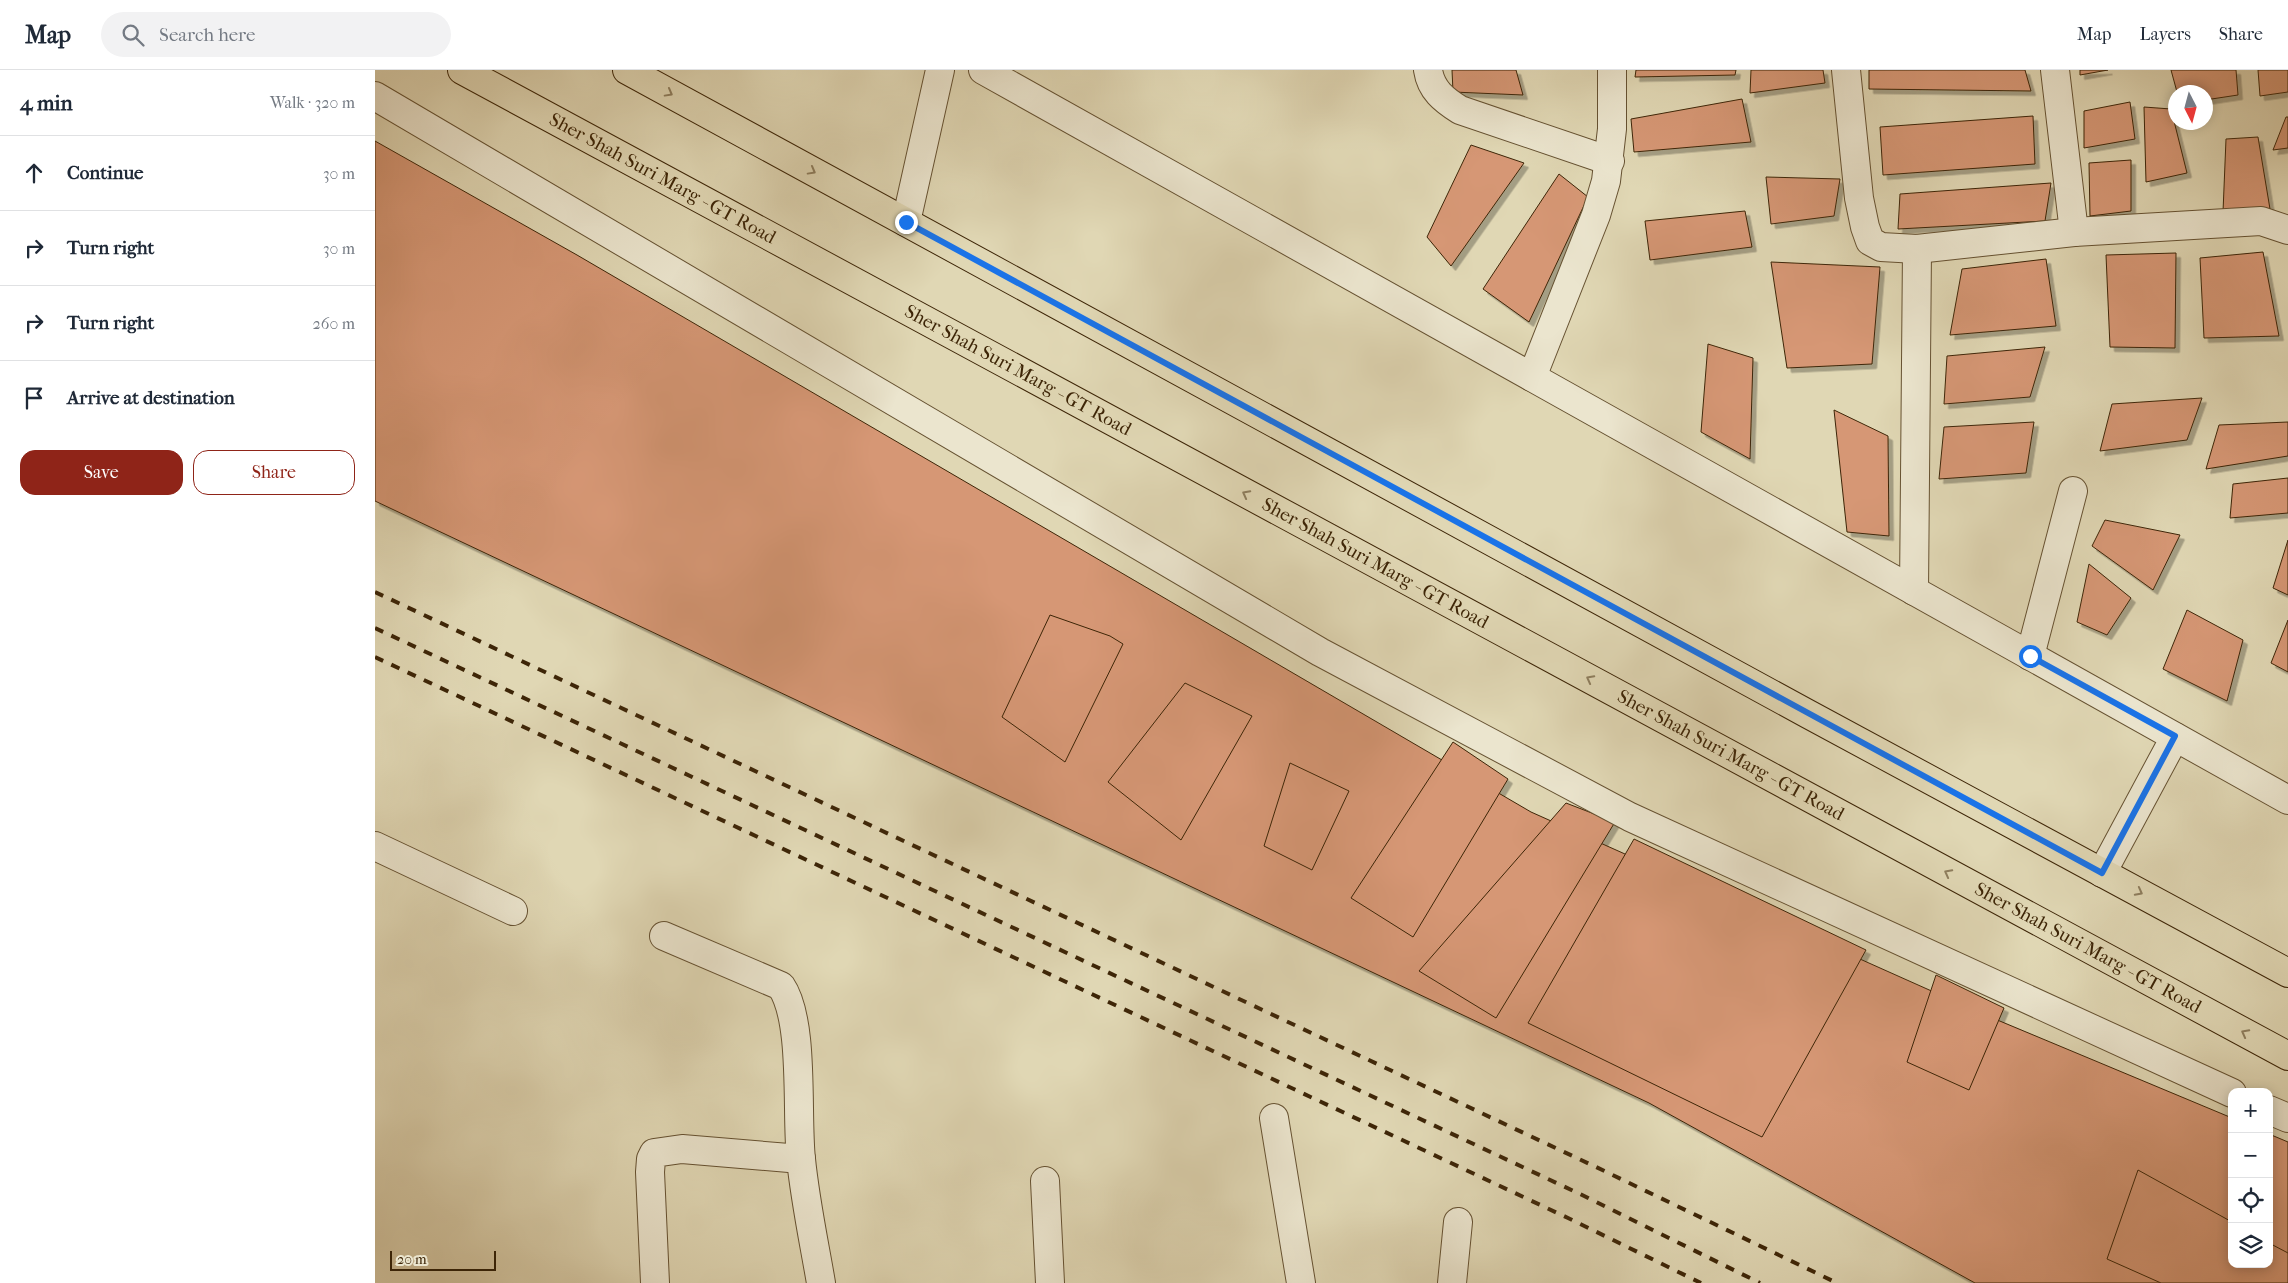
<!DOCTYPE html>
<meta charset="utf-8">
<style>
:root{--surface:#fff;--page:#f2f2f3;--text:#1f2937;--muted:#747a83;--line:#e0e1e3;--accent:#8f2418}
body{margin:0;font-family:"IM FELL French Canon",serif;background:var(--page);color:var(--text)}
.controls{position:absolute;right:15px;bottom:15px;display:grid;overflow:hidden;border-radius:10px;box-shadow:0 2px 12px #0003}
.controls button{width:45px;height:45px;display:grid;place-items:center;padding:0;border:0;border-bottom:1px solid var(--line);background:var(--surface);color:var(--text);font:25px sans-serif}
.compass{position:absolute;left:1793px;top:15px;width:45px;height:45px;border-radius:50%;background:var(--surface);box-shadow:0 2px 12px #0003;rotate:174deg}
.scale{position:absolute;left:15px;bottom:12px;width:106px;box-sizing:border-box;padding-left:5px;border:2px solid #3d2507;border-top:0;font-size:14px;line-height:18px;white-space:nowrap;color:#3d2507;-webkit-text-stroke:4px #ebe5ce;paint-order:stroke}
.stop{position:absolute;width:15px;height:15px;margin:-11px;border:4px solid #1a73e8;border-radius:50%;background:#fff}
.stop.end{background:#1a73e8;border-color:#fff;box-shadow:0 1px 5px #0008}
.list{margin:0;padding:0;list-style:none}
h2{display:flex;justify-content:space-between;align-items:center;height:65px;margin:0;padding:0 20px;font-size:21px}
h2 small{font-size:16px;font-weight:400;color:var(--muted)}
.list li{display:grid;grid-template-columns:32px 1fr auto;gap:15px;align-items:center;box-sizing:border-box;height:75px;padding:0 20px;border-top:1px solid var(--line)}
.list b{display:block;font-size:19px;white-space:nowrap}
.list em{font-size:16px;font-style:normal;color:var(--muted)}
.actions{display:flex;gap:10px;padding:15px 20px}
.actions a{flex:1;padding:11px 0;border:1px solid var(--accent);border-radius:15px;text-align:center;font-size:18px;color:var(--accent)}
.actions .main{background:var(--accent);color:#fff}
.icon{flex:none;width:28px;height:28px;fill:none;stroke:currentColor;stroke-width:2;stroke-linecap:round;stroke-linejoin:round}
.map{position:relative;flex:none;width:1913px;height:1213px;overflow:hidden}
header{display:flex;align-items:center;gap:30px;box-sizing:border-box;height:70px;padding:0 25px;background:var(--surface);border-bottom:1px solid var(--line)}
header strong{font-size:24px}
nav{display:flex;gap:28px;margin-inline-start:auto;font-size:18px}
.search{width:350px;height:45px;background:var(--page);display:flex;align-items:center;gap:12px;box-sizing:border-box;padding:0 18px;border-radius:28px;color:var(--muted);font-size:19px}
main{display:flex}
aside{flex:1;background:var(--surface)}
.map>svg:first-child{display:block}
</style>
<header>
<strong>Map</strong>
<div class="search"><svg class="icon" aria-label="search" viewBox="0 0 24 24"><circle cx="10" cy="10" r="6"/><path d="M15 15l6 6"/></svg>Search here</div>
<nav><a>Map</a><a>Layers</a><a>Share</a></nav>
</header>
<main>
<aside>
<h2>4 min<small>Walk · 320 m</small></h2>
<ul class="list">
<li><svg class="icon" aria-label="ahead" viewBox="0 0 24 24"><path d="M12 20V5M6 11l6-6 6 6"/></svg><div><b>Continue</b></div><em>30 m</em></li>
<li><svg class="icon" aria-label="right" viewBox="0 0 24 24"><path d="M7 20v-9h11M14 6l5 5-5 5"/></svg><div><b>Turn right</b></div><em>30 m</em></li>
<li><svg class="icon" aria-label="right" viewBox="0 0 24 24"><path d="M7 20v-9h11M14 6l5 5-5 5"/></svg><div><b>Turn right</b></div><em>260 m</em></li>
<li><svg class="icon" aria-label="arrive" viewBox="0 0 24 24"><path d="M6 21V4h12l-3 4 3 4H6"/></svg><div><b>Arrive at destination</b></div></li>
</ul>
<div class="actions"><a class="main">Save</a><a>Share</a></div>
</aside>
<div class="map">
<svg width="1913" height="1213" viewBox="0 0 1913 1213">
<defs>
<filter id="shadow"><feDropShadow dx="4.5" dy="4.5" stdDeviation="0" flood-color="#0004"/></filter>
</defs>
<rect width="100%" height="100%" fill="#e0d7b4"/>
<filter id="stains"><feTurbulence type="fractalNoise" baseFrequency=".004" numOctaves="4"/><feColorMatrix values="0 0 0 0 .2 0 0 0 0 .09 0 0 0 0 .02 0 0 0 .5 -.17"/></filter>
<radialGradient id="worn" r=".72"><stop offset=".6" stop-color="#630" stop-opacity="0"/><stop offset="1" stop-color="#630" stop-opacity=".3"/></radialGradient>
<g fill="#d69774" stroke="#3d2507" filter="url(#shadow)">
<path d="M1077 0H1141L1148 25 1078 22Z"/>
<path d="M1261 0H1361L1360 5 1260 7Z"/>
<path d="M1376 0H1448L1450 13 1375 23Z"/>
<path d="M1494 0H1650L1656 21 1494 19Z"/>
<path d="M1705 0H1733L1705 5Z"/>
<path d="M1796 0H1861L1863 25 1830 30V22H1802Z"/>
<path d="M1883 0H1913V22L1885 26Z"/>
<path d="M1367 29 1376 72 1259 82 1256 49Z"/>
<path d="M1755 32 1760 69 1709 78V41Z"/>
<path d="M1769 37 1796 39 1812 103 1771 112Z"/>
<path d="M1658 46 1660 94 1508 105 1505 57Z"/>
<path d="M1911 47H1913V78L1898 80Z"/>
<path d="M1883 67 1895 139 1848 142 1851 69Z"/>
<path d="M0 71 202 185 1156 742 1608 944 1857 1048V1194H1894V1064L1913 1072V1213H1600L1274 1033 0 431Z"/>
<path d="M1096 75 1149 93 1076 196 1052 167Z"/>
<path d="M1756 90V141L1715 146 1714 93Z"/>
<path d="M1184 104 1213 127 1154 252 1108 219Z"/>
<path d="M1391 107 1465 109 1459 146 1396 154Z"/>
<path d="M1676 113 1670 151 1523 159 1525 124Z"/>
<path d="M1370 141 1377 177 1275 190 1270 151Z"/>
<path d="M1888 182 1904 266 1829 268 1825 188Z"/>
<path d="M1801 183 1800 278 1735 277 1731 185Z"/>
<path d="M1671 189 1681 256 1575 265 1587 199Z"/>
<path d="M1396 192 1505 197 1497 294 1412 298Z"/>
<path d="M1333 274 1378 288 1375 389 1326 362Z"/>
<path d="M1670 277 1655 327 1569 334 1572 286Z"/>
<path d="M1827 328 1812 370 1725 381 1737 334Z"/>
<path d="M1459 340 1513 366 1514 466 1472 462Z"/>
<path d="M1659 352 1651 403 1564 409 1569 357Z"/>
<path d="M1913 352V386L1831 399 1844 355Z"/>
<path d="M1913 408V443L1855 448 1858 414Z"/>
<path d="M1730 450 1805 465 1778 520 1717 476Z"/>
<path d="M1913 470V525L1898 518Z"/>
<path d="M1714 494 1756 528 1732 565 1702 552Z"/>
<path d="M1812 540 1868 570 1852 631 1788 599Z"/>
<path d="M675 545 735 566 748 574 690 692 627 647Z"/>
<path d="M1913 550V602L1896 593Z"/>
<path d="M810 613 877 646 806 770 733 712Z"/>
<path d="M1078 672 1133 709 1038 867 976 828Z"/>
<path d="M915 693 974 721 937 800 889 776Z"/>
<path d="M1191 733 1240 752 1121 948 1044 901Z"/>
<path d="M1259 769 1491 880 1387 1067 1153 953Z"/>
<path d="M1561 905 1629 938 1594 1020 1532 992Z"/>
<path d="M1763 1100 1857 1152V1194H1894V1173L1913 1183V1213H1786L1732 1189Z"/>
</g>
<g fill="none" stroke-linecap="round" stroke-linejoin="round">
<g stroke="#665232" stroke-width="30">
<g id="minor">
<path d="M608 0 1913 730"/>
<path d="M1053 0C1056 20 1069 30 1085 40L1235 91"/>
<path d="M1471 0 1484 128 1490 157 1495 171 1506 177 1542 179 1699 162 1886 151 1913 160"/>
<path d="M1680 0 1699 162"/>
<path d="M0 26 945 582 1255 747 1857 1023"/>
<path d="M531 152 565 0"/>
<path d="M1157 307 1221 145 1231 111 1237 59V0"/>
<path d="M1539 521 1542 179"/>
<path d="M1655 586 1698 421"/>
<path d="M0 776 138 841"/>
<path d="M1727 803 1800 667"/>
<path d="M289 866 406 916C430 951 421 1045 426 1089 430 1130 439 1172 446 1213"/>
<path d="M1894 1040 1913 1048"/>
<path d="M899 1048 926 1213"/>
<path d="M670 1111 675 1213"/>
<path d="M280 1213 275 1102 276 1089 279 1083 307 1079 426 1089"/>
<path d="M1077 1213 1083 1152"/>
</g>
</g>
<g stroke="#3d2507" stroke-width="30">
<g id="major">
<path id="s1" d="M87 0 1913 986"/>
<path d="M252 0 1433 644 1913 903"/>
</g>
</g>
<use href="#minor" stroke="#ebe5ce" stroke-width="28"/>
<use href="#major" stroke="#e0d7b4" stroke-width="28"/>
<g stroke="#3d2507" stroke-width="4" stroke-dasharray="9 9" stroke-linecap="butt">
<path d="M0 522 1221 1097 1462 1213"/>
<path d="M0 558 1205 1124 1385 1213"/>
<path d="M0 587 1193 1148 1326 1213"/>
</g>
</g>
<defs><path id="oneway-chevron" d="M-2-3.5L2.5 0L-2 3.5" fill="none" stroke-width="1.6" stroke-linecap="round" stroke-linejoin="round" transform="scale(1.25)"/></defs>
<g stroke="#8e7e5e">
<use href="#oneway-chevron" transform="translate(294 23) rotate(29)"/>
<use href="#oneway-chevron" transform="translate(437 101) rotate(29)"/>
<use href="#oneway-chevron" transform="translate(871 424) rotate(-152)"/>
<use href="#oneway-chevron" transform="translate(1215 609) rotate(-152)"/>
<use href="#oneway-chevron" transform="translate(1573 803) rotate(-152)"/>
<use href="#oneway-chevron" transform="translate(1764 822) rotate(28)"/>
<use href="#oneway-chevron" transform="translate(1870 963) rotate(-152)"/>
</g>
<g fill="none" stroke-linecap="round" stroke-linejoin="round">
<path stroke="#1a73e8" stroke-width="6" d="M531 152 1727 803 1800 666 1655 586"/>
</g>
<g text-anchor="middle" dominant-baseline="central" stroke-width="4.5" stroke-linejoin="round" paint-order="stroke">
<g font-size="19" fill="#3d2507" stroke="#ebe5ce">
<text stroke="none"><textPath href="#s1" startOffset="228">Sher Shah Suri Marg - GT Road</textPath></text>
<text stroke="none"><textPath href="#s1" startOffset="632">Sher Shah Suri Marg - GT Road</textPath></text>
<text stroke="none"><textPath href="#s1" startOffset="1038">Sher Shah Suri Marg - GT Road</textPath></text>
<text stroke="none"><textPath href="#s1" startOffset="1442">Sher Shah Suri Marg - GT Road</textPath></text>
<text stroke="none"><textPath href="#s1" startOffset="1848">Sher Shah Suri Marg - GT Road</textPath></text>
</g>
</g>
<rect width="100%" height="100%" filter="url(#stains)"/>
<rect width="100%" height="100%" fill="url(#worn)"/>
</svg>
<div class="controls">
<button>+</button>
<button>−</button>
<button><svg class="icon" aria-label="locate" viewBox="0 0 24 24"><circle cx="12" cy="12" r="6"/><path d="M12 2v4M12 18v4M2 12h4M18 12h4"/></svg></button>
<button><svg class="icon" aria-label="layers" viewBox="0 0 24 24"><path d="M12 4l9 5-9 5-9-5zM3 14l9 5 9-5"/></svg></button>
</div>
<svg class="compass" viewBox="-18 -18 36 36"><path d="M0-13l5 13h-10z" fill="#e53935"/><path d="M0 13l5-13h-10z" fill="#747a83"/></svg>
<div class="scale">20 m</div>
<div class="stop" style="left:1655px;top:586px"></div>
<div class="stop end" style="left:531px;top:152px"></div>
</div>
</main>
